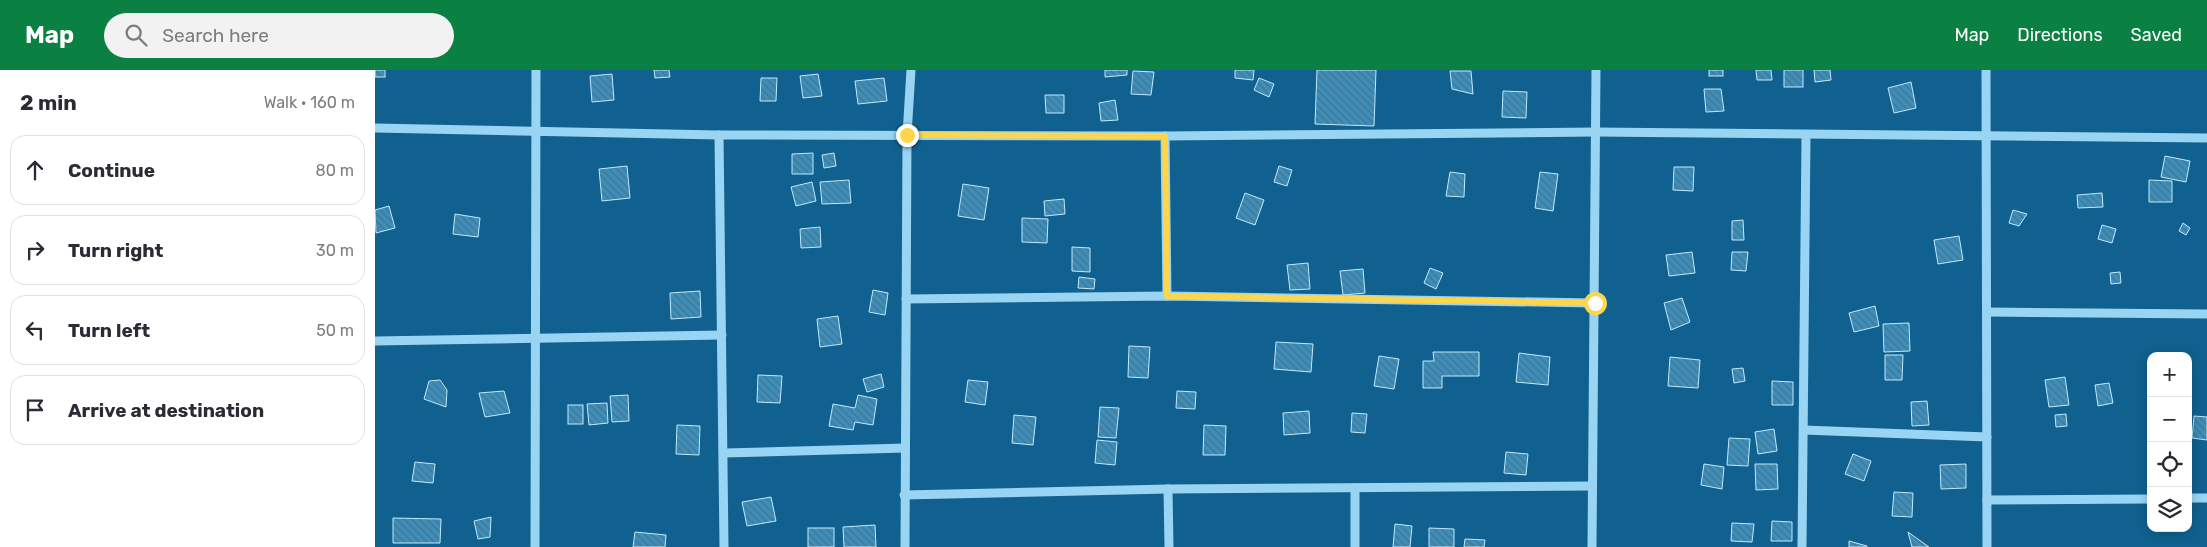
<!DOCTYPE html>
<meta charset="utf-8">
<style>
:root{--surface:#fff;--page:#f2f2f3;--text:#2b2b33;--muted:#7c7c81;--line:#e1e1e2;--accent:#0b8043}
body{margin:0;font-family:Rubik,sans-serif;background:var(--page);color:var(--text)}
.controls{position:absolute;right:15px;bottom:15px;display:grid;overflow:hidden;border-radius:10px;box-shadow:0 2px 12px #0003}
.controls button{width:45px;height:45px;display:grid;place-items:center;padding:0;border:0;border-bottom:1px solid var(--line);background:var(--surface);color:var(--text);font:25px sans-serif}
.stop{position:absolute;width:15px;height:15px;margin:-11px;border:4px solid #ffd54a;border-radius:50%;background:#fff}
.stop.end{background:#ffd54a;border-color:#fff;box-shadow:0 1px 5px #0008}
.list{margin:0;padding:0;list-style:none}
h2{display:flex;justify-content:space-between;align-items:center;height:65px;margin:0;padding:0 20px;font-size:21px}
h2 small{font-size:16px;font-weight:400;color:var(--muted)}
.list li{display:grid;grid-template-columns:32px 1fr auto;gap:15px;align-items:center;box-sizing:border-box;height:70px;margin:0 10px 10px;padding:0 10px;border:1px solid var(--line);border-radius:15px}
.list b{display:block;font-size:19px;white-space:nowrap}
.list em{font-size:16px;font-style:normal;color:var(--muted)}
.icon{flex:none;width:28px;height:28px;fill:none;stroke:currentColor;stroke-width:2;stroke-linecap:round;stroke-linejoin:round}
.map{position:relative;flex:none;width:1832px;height:477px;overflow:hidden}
header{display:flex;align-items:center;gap:30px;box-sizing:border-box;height:70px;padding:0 25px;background:var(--accent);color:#fff}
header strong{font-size:24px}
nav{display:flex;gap:28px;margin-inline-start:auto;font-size:18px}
.search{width:350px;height:45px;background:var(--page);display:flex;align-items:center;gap:12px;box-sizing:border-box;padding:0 18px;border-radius:28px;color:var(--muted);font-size:19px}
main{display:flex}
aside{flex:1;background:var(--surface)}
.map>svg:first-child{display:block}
</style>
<header>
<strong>Map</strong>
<div class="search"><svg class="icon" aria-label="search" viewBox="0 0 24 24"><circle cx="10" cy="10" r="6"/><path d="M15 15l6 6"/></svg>Search here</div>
<nav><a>Map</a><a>Directions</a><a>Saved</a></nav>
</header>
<main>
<aside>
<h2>2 min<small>Walk · 160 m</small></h2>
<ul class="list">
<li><svg class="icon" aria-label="ahead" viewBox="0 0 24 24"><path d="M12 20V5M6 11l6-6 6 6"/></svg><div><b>Continue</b></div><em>80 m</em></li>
<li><svg class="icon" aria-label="right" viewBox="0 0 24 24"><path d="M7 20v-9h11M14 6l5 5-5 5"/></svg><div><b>Turn right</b></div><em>30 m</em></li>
<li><svg class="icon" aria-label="left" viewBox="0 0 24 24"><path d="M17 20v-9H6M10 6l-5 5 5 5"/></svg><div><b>Turn left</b></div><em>50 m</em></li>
<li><svg class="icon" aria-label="arrive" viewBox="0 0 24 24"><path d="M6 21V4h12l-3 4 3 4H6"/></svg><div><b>Arrive at destination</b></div></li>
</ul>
</aside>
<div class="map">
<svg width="1832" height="477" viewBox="0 0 1832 477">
<defs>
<pattern id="building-back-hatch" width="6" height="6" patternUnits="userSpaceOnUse" patternTransform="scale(1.25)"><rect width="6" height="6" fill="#3e8eba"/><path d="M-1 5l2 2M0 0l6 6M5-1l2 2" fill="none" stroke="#44748e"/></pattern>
</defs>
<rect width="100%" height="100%" fill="#10618f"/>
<g fill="url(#building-back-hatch)" stroke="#c1e9fd">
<rect x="0" y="0" width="10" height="7"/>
<path d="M279 0H294L295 7 280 8Z"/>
<path d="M730 0H752V5L730 7Z"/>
<path d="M860 0H879L878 10 860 8Z"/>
<path d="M942 0H1001L999 56 940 54Z"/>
<rect x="1334" y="0" width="14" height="6"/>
<path d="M1381 0H1396L1397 10H1382Z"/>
<rect x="1409" y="0" width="19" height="17"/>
<path d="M1439 0H1455L1456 10 1440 12Z"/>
<path d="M758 1 779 2 776 25 756 24Z"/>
<path d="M1075 1H1096L1098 24 1077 19Z"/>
<path d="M237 4 239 30 217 32 215 6Z"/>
<path d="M443 4 447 26 428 28 425 6Z"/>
<path d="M386 8H402L401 31H385Z"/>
<path d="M509 8 512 31 483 34 480 11Z"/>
<path d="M884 8 899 14 894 27 879 20Z"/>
<path d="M1536 12 1541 38 1519 43 1513 18Z"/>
<path d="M1329 19H1346L1349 41 1331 42Z"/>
<path d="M1128 21 1152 22 1151 48 1127 47Z"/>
<path d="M670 25H689V43H671Z"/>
<path d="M740 30 743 50 726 51 724 33Z"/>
<path d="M438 83V104H417V84Z"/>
<path d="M459 83 461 96 449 98 447 85Z"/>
<path d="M1790 86 1815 91 1811 112 1786 107Z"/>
<path d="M252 96 255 128 227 131 224 99Z"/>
<path d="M904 96 917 100 912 116 899 112Z"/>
<path d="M1299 97H1319L1318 121 1298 120Z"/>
<path d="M1075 102 1090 104 1089 127 1071 126Z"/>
<path d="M1165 102 1183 104 1178 141 1160 138Z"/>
<path d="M474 110 476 133 447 134 445 112Z"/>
<path d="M1774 110 1797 111V132H1774Z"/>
<path d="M437 112 441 131 421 136 416 117Z"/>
<path d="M588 114 614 118 609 150 583 146Z"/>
<path d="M870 123 889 130 880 155 861 148Z"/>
<path d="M1727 123 1728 137 1703 138 1702 125Z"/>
<path d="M689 129 690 144 670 146 669 131Z"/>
<path d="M14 136 20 158 1 163 0 140Z"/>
<path d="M1638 140 1652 144 1644 156 1634 153Z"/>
<path d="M80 144 105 148 103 167 78 164Z"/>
<path d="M647 148 673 149 672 173 647 172Z"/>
<path d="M1368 150 1369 170H1357V151Z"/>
<path d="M1808 153 1815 158 1811 165 1804 161Z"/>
<path d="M1727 155 1741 159 1737 173 1723 169Z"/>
<path d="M445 157 446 177 426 178 425 159Z"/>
<path d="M1584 166 1588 190 1563 194 1559 170Z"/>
<path d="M697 177 715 178V202L697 201Z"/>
<path d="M1317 182 1320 203 1294 206 1291 185Z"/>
<path d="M1357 182H1373L1371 201 1356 200Z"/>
<path d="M933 193 935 219 915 220 912 195Z"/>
<path d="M1055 198 1068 203 1061 219 1049 213Z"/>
<path d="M988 199 990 223 968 225 965 201Z"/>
<path d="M1745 202 1746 213 1736 214 1735 203Z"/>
<path d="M704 207 720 209 719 219 703 218Z"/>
<path d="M498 220 513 223 510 245 494 242Z"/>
<path d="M325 221 326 247 296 249 295 223Z"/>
<path d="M1307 228 1315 252 1296 260 1289 233Z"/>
<path d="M1500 236 1504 256 1479 262 1474 243Z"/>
<path d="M463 246 467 274 445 277 442 249Z"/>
<path d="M1534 253 1535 281 1509 282 1508 254Z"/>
<path d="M901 272 938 274 936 302 899 299Z"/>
<path d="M754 276 775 277 773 308 753 307Z"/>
<path d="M1058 282H1104V306H1067V318H1048V291H1059Z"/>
<path d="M1144 283 1175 287 1173 315 1141 312Z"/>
<path d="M1510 285H1528L1527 310H1510Z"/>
<path d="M1004 286 1024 289 1019 319 999 316Z"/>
<path d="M1295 287 1325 290 1323 318 1293 316Z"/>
<path d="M1368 298 1370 311 1359 313 1357 299Z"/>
<path d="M506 304 509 317 492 322 488 309Z"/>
<path d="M383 305 407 306 405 333 382 332Z"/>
<path d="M1690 307 1694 335 1674 337 1670 310Z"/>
<path d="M65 310 72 320 71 337 49 329 54 311Z"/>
<path d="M593 310 613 312 610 335 590 332Z"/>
<path d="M1397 311 1418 312V335H1397Z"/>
<path d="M1734 313 1738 333 1723 336 1720 315Z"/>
<path d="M129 321 135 343 110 347 104 323Z"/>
<path d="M802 321 821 322 820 339 801 338Z"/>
<path d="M253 325 254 351 237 352 235 326Z"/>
<path d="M483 325 502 329 498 355 480 352 478 360 454 356 458 334 480 338Z"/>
<path d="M1552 331 1554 355 1537 356 1536 332Z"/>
<path d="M232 333 233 353 214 355 212 334Z"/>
<rect x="193" y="335" width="15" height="19"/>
<path d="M725 337 744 338 741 368 723 367Z"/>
<path d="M934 341 935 363 909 365 908 343Z"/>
<path d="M977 343 992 344 990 363 976 362Z"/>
<path d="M1691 344 1692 356 1681 357 1680 345Z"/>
<path d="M639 345 661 347 658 375 637 373Z"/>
<path d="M1819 346 1832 347V370L1817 368Z"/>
<path d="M302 355 325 356 324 385 301 384Z"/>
<path d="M829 355 851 356 850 385H828Z"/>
<path d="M1399 359 1402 381 1383 384 1380 362Z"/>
<path d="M1354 368 1375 369 1373 396 1352 395Z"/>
<path d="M722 370 742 372 740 395 720 393Z"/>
<path d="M1131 382 1153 384 1151 405 1129 403Z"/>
<path d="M1478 384 1496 391 1489 411 1470 404Z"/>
<path d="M40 392 60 394 58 413 37 411Z"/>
<path d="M1329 394 1349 397 1347 419 1326 415Z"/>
<path d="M1380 394H1402L1403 419 1381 420Z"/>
<path d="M1591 394V418L1566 419 1565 395Z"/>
<path d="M1519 422 1538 423 1537 447 1517 446Z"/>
<path d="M396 427 401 451 372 456 367 432Z"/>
<path d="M116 447 115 467 103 469 99 451Z"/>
<path d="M18 448 66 449 65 473H18Z"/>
<path d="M1397 451 1417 452V471H1396Z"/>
<path d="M1357 453 1379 454 1377 472 1356 471Z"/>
<path d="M1020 454 1037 456 1035 477H1018Z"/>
<path d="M500 455 501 477H469L468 457Z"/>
<rect x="433" y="458" width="26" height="19"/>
<path d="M1054 458 1079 459V477H1054Z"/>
<path d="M260 462 291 465 290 477H258Z"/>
<path d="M1533 462 1554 477H1537Z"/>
<path d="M1090 469 1110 470 1109 477H1089Z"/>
<path d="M1474 471 1492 476V477H1474Z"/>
</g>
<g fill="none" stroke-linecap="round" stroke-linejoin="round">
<g stroke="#9ad4f3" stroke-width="9">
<path d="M1611 0 1612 477"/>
<path d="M0 58 344 65 790 66 1220 62 1832 68"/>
<path d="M344 65 349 477"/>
<path d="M790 66 792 226"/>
<path d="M531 229 792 226 1219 233"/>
<path d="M1612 242 1832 244"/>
<path d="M0 271 347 265"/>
<path d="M1429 360 1612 367"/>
<path d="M349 383 530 378"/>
<path d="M980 418V477"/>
<path d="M793 419 794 477"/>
<path d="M529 425 793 419 1217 416"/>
<path d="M1813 428H1832"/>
<path d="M1612 430 1776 429"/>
<path d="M160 477 161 0"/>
<path d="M530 477 532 65 536 0"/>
<path d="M1217 477 1221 0"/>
<path d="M1427 477 1431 66"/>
</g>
</g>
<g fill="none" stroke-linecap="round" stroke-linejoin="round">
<path stroke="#ffd54a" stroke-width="6" d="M532 65 790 66 792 226 1220 233"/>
</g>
</svg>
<div class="controls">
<button>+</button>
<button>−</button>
<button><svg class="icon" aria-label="locate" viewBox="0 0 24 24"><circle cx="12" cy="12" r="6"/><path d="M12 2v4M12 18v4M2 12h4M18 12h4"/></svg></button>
<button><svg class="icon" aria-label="layers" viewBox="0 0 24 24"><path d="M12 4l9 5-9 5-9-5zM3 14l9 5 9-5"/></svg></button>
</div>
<div class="stop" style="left:1220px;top:233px"></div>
<div class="stop end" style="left:532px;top:65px"></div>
</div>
</main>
